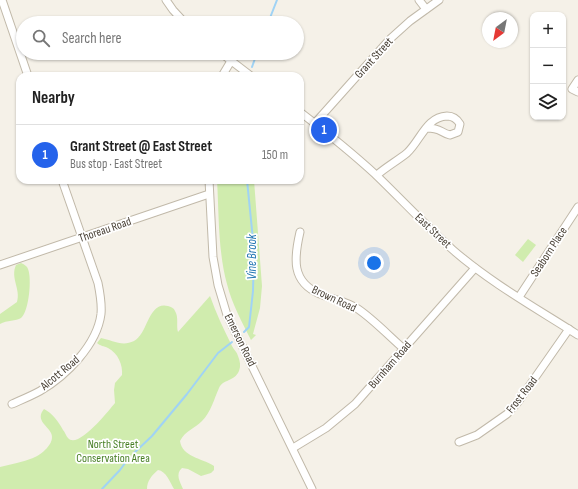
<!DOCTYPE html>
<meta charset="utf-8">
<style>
:root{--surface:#fff;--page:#f6f6f6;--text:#222;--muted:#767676;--line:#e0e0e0;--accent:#2563eb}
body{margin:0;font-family:"Sofia Sans Condensed",sans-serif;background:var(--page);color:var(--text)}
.controls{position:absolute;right:12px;top:12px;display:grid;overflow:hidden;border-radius:8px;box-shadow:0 1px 3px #0004}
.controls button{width:36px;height:36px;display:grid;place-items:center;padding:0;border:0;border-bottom:1px solid var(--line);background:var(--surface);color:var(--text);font:20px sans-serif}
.compass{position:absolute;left:482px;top:12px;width:36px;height:36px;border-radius:50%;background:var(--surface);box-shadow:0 1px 3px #0004;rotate:212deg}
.you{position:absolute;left:374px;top:263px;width:14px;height:14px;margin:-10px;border:3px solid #fff;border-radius:50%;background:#1a73e8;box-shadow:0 0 0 6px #1a73e833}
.badge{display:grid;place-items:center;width:26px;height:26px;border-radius:50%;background:var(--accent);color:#fff;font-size:13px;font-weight:700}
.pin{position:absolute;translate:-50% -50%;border:2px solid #fff;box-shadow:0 1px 4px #0006}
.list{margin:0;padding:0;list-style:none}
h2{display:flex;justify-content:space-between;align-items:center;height:52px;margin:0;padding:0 16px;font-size:17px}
h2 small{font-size:13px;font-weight:400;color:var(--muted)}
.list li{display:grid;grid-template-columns:26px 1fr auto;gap:12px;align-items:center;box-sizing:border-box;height:60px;padding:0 16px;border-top:1px solid var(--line)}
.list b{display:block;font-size:15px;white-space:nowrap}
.list p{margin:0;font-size:13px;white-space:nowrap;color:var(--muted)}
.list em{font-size:13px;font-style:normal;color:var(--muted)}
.icon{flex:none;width:22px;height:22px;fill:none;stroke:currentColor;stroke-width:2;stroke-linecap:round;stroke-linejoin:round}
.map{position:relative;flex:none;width:578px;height:489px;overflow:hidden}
.search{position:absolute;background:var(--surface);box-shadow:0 1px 3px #0004;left:16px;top:16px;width:288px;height:44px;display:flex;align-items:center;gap:10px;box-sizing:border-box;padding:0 14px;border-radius:22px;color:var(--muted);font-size:15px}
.panel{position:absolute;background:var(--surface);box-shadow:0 1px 3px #0004;left:16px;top:72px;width:288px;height:112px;border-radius:12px}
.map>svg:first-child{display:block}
</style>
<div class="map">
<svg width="578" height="489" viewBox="0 0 578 489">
<rect width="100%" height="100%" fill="#f5f1e8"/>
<g fill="#d0ecae">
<path d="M217 180H254L262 286 260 308 253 334 256 335 251 340C242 322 232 304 227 284 218 252 219 213 217 180Z"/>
<path d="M528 239 536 245 523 262 515 255Z"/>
<path d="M21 263C25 265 27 266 28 269 32 278 29 312 21 318 16 321 7 320 0 324V314L17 302C21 289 10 278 16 265Z"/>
<path d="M210 296C216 313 224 330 232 346 234 350 237 352 238 356 240 361 241 366 239 371 234 382 223 379 219 388 214 399 211 412 202 421 194 429 186 430 180 441 182 457 202 458 214 466V470L211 473 201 476 188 469 182 468C175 474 180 482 183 489H174C170 482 166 471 158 470 152 475 147 481 147 489H0V467C11 464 23 462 33 458 41 455 56 443 51 433 47 425 35 420 44 409 52 413 59 422 63 430 65 432 66 436 68 438 78 450 109 410 115 403L114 390 115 383 122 375C123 365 118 353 108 348 104 346 100 346 97 343L101 338C112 340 122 347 134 341 148 334 148 301 168 306 171 307 174 308 175 311 179 317 176 326 178 332Z"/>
</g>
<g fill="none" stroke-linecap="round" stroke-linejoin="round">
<g stroke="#a0d3f5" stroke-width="2">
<path d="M268 23 277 0"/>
<path d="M252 67 257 53"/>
<path d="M244 332 249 327 253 291 254 250 247 180"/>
<path d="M134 453 152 436 187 394 218 353 232 342"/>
<path d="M102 489 120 470 128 459"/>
</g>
<g stroke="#c1b9a9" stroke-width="9">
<g id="minor">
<path d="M2 0 28 76"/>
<path d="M166 0 173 10 185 23"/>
<path d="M419 0 426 9"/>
<path d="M221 53 251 76"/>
<path d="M222 76 231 61"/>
<path d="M578 80 572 89 578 92"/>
<path d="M300 112C326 132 351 152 375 174 401 199 426 226 453 250 491 283 536 308 578 335"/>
<path d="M315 123 390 39 410 21 439 0"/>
<path d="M377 175C386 167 397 161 407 153 421 140 426 117 447 116 453 116 457 119 460 124L458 132 450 135C439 132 441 128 427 128"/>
<path d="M209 180 213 257 218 285 227 315 312 489"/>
<path d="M300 232C294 258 291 282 320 294 333 300 346 301 358 309 374 320 389 336 404 349"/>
<path d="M0 265 209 194"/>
<path d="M519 297 578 207"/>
<path d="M12 404C21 400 31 396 40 391 66 376 97 345 101 314 102 304 100 293 98 283L62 180"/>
<path d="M459 442 477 435 507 414 518 402 569 329"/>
<path d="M293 448 326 428 355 404 475 268"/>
</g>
</g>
<use href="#minor" stroke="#fff" stroke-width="7"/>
</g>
<g text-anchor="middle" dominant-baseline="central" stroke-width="3.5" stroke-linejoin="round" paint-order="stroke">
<g font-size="12" fill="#494136" stroke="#fff">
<text transform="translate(374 58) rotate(-48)">Grant Street</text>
<text transform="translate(105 230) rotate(-19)">Thoreau Road</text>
<text transform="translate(433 231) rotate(43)">East Street</text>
<text transform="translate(549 252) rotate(-57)">Seaborn Place</text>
<text transform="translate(334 299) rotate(25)">Brown Road</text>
<text transform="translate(240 340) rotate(64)">Emerson Road</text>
<text transform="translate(390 365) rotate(-49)">Burnham Road</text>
<text transform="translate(60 373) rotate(-40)">Alcott Road</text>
<text transform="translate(522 395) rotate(-52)">Frost Road</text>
</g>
<g font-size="12" fill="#477f24" stroke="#fff">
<text x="113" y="444">North Street<tspan x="113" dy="14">Conservation Area</tspan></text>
</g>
<g font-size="13" font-style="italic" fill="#2678b4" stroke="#fff">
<text transform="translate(252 257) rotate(-90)">Vine Brook</text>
</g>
</g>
</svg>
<div class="controls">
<button>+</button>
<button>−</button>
<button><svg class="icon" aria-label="layers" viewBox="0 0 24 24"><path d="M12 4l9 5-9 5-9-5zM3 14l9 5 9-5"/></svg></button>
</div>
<svg class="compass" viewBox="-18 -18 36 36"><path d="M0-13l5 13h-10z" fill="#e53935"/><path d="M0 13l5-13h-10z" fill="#767676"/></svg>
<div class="you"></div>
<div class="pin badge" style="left:324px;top:130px">1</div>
<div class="search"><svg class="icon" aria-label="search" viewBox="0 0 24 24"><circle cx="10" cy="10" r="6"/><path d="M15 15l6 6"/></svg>Search here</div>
<section class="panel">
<h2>Nearby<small></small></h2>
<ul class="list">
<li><span class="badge">1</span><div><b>Grant Street @ East Street</b><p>Bus stop · East Street</p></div><em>150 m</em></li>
</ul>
</section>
</div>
